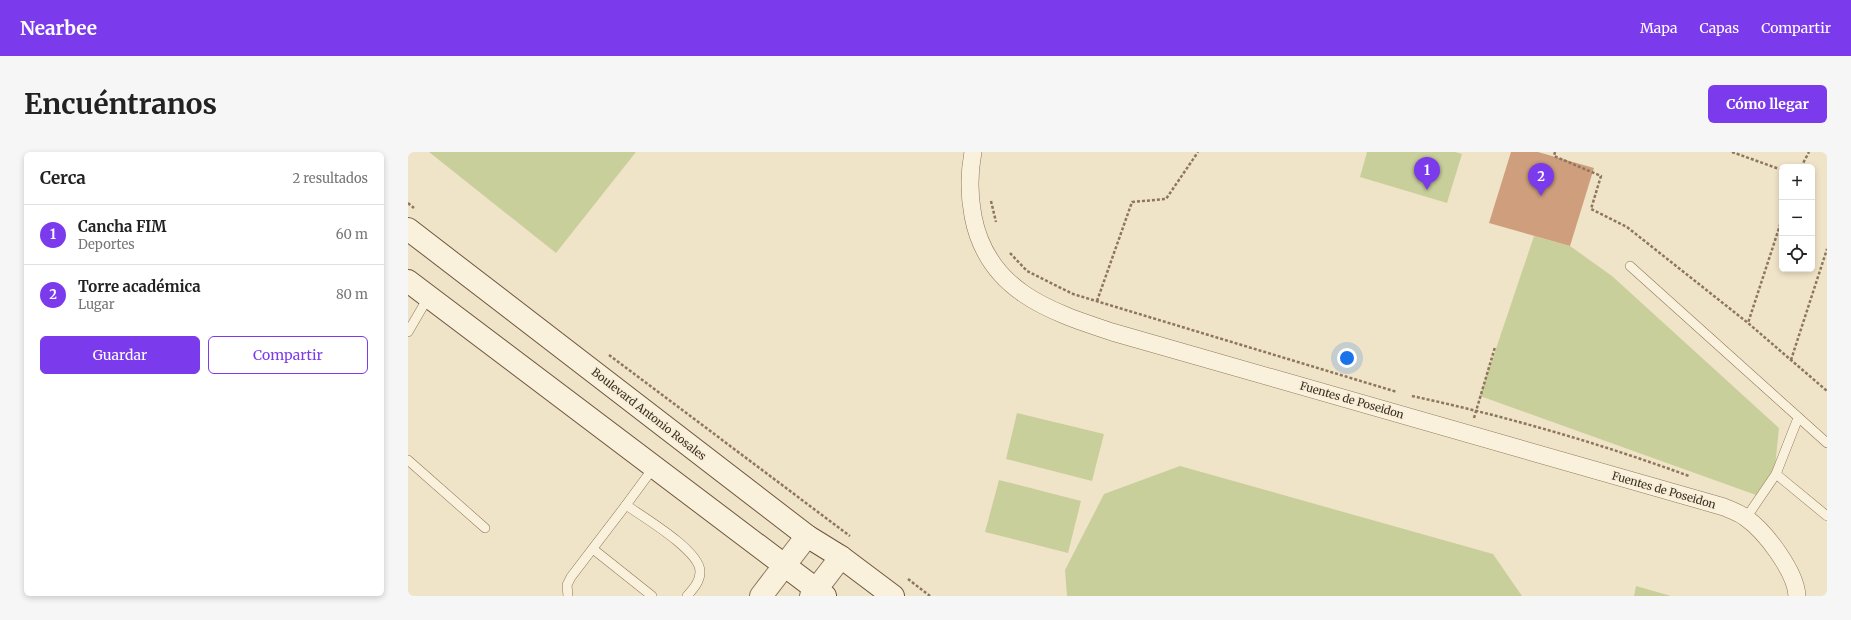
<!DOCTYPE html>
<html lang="es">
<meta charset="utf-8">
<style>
:root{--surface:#fff;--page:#f6f6f6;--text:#222;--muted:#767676;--line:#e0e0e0;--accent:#7c3aed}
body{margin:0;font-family:Merriweather,serif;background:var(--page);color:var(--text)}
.controls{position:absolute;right:12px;top:12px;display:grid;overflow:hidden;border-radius:6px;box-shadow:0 2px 6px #0003}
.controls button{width:36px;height:36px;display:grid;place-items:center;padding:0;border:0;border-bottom:1px solid var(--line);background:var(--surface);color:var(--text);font:20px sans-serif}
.you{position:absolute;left:939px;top:206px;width:14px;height:14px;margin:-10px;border:3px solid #fff;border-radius:50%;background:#1a73e8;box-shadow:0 0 0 6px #1a73e833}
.badge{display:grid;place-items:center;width:26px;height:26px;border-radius:50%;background:var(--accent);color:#fff;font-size:13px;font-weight:700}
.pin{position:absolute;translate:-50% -33px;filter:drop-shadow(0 1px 2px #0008)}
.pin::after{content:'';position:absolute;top:21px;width:14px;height:12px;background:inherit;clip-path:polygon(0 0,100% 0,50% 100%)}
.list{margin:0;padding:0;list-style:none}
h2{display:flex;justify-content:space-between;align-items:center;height:52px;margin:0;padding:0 16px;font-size:17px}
h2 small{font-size:13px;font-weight:400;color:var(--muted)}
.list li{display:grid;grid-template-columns:26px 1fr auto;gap:12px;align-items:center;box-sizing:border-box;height:60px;padding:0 16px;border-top:1px solid var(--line)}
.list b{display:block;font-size:15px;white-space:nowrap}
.list p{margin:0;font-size:13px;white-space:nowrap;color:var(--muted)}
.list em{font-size:13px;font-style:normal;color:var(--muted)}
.actions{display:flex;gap:8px;padding:12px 16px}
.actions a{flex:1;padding:9px 0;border:1px solid var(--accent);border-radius:6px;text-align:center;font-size:14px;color:var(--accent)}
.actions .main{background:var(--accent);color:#fff}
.icon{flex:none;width:22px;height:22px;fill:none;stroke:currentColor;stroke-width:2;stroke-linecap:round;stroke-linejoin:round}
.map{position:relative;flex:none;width:1419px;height:444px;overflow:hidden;border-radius:6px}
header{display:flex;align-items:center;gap:24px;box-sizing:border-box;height:56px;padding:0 20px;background:var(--accent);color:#fff}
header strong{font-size:19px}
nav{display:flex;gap:22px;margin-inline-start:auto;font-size:14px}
.intro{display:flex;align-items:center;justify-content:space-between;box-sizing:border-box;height:96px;padding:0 24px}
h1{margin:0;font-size:28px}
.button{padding:10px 18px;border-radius:6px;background:var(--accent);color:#fff;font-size:14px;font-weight:700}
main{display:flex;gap:24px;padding:0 24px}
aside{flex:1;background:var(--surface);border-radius:6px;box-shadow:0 2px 6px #0003}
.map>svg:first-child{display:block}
</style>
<header>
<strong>Nearbee</strong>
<nav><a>Mapa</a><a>Capas</a><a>Compartir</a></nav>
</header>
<div class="intro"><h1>Encuéntranos</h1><a class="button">Cómo llegar</a></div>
<main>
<aside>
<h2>Cerca<small>2 resultados</small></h2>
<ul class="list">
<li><span class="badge">1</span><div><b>Cancha FIM</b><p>Deportes</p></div><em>60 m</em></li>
<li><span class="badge">2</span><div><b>Torre académica</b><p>Lugar</p></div><em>80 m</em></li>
</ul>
<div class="actions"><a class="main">Guardar</a><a>Compartir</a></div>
</aside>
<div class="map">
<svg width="1419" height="444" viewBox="0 0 1419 444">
<rect width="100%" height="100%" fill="#f0e4c8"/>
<g fill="#c9cf9b">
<path d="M21 0H228L148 101Z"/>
<path d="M959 0H1047L1054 2 1039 51 952 25Z"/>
<path d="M1126 84 1162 94 1204 124 1371 276 1367 315 1348 343 1072 244Z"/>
<path d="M609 261 696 282 684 329 598 307Z"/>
<path d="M772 314 1085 402 1114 444H659L657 418 696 342Z"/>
<path d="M591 328 673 349 660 401 577 380Z"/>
<path d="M1228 434 1263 444H1226Z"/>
</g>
<path fill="#cf9f7d" d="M1103 0H1130L1186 16 1162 94 1081 71Z"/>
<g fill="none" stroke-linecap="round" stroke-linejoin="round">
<g stroke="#8d765c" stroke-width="10">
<g id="service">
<path d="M1222 114 1419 291"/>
<path d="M0 180 21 144"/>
<path d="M0 308 77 376"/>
<path d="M1368 322 1419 364"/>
<path d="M218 353 246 315"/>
<path d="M1338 366 1368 322 1390 266"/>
<path d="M185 397 244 444"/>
<path d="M160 444 159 433 163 425 218 353C235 365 293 399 292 420 292 430 285 437 279 444"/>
</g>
</g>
<g stroke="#8d765c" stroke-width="18">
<path id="minor" d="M565 0C561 21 561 43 565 64 579 138 640 159 704 180L1316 355C1323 358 1332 361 1338 366 1357 379 1388 420 1389 444"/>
</g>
<g stroke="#8d765c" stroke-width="24">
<g id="tertiary">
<path d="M353 444 399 384"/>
<path d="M403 444 433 405"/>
</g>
</g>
<g stroke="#6f573f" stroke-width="24">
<g id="secondary">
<path d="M0 77 399 384 433 405 485 444"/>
<path d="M0 129 417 444"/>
</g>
</g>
<g stroke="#8d765c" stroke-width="2.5" stroke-dasharray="3 2" stroke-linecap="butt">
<path d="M1147 0 1146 4 1193 24 1183 57 1219 75 1340 171"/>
<path d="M1324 0 1374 18"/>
<path d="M1393 15 1401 0"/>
<path d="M583 49 588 70"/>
<path d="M0 51 6 56"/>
<path d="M1374 67 1340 171 1419 239"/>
<path d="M602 101 619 119 665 142 989 240"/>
<path d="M689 149 724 50 758 47 790 0"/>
<path d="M201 203 442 384"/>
<path d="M1383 208 1419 97"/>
<path d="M1004 244C1097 264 1191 291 1281 324"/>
<path d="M1066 266 1087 195"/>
<path d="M500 427 522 444"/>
</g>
<use href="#service" stroke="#faf1dc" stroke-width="9"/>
<use href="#minor" stroke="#faf1dc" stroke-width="17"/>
<use href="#tertiary" stroke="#faf1dc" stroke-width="22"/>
<use href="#secondary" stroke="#faf1dc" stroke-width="22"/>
</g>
<g text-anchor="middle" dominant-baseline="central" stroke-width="3.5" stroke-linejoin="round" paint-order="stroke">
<g font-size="11" fill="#3d2e20" stroke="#f7eed8">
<text transform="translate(944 248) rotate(16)">Fuentes de Poseidon</text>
<text transform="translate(241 262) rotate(38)">Boulevard Antonio Rosales</text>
<text transform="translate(1256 338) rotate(16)">Fuentes de Poseidon</text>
</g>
</g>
</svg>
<div class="controls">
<button>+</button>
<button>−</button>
<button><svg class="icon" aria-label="locate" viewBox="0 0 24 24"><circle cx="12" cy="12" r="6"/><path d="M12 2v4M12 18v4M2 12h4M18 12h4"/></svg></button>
</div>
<div class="you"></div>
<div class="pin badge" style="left:1019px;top:38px">1</div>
<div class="pin badge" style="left:1133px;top:44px">2</div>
</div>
</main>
